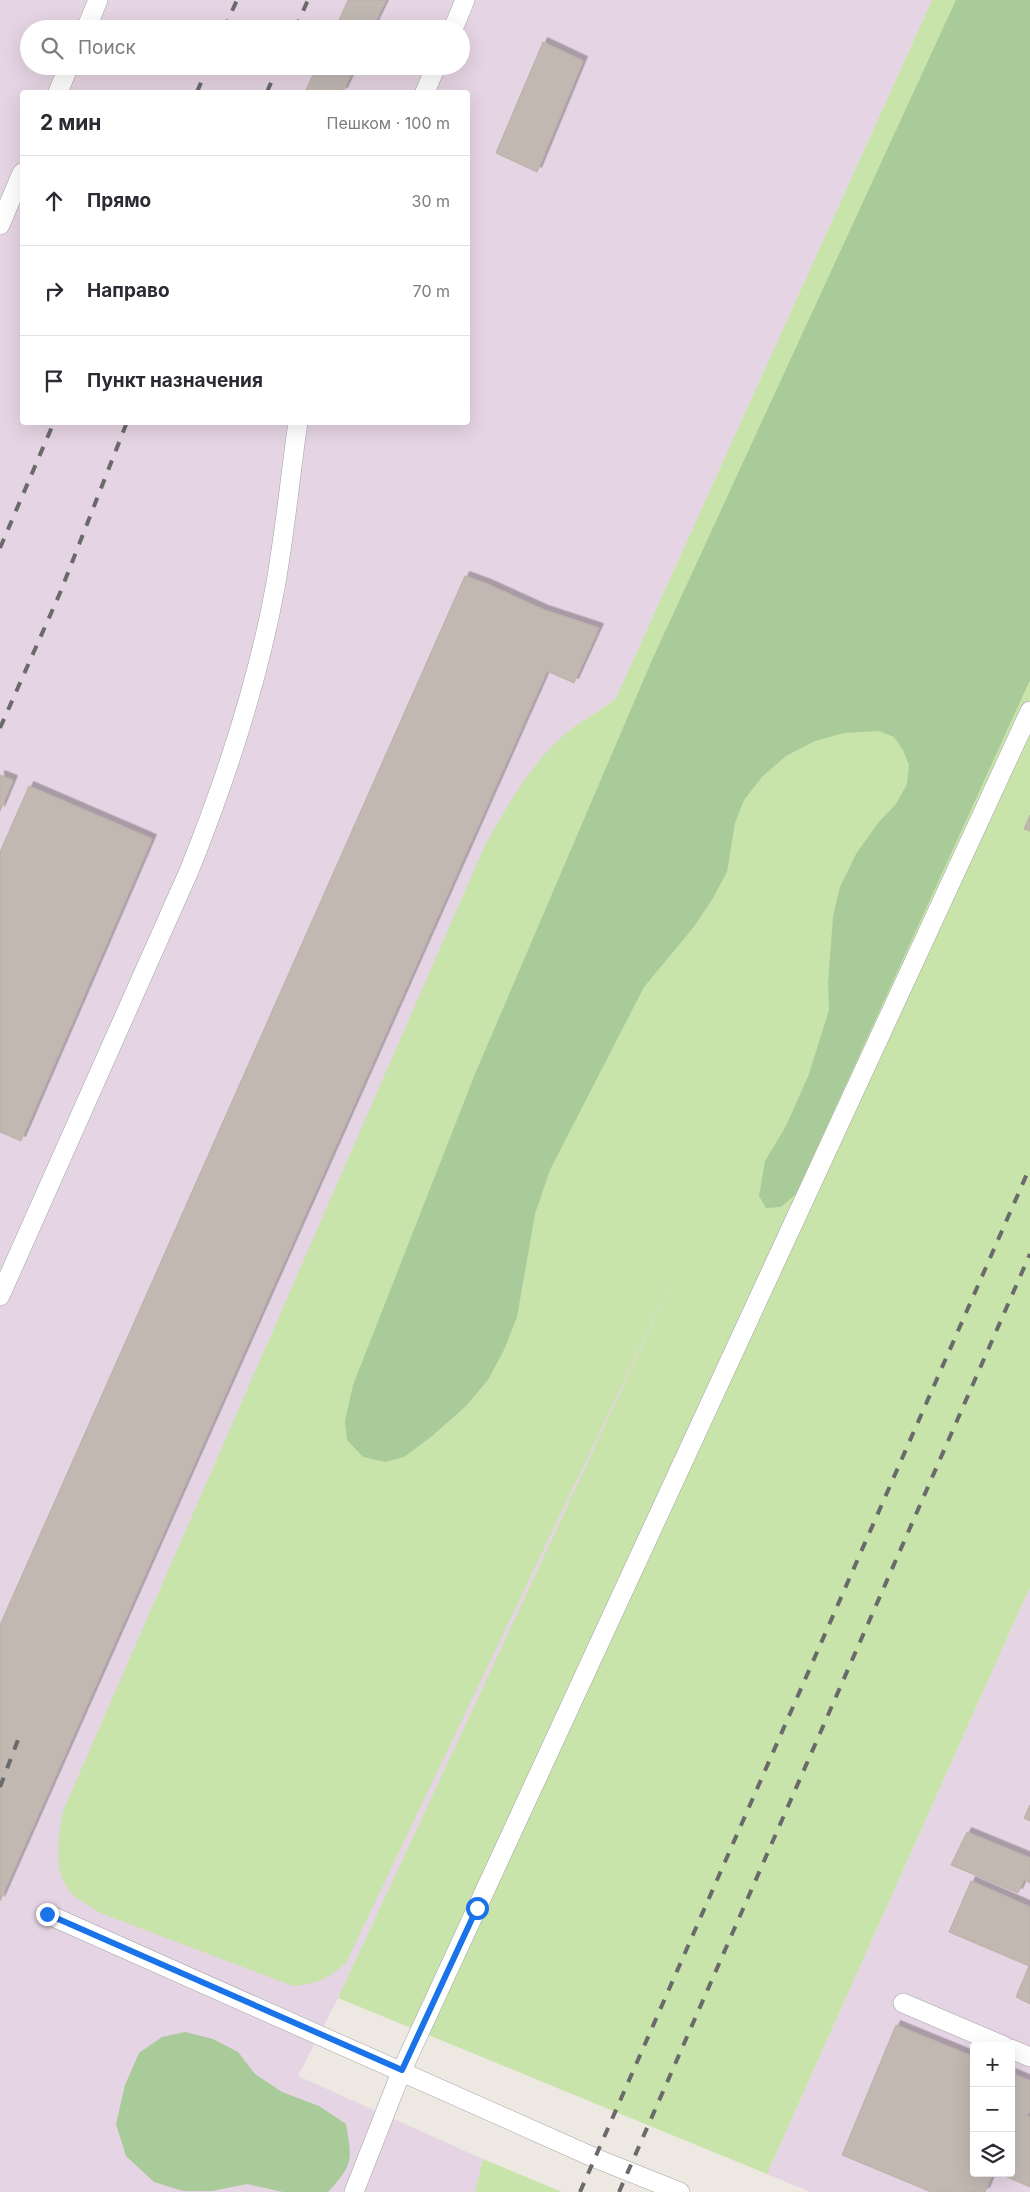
<!DOCTYPE html>
<html lang="ru">
<meta charset="utf-8">
<style>
:root{--surface:#fff;--page:#f7f7f7;--text:#2b2b33;--muted:#7c7c81;--line:#e1e1e2}
body{margin:0;font-family:Inter,sans-serif;background:var(--page);color:var(--text)}
.controls{position:absolute;right:15px;bottom:15px;display:grid;overflow:hidden;border-radius:5px;box-shadow:0 5px 20px #0002}
.controls button{width:45px;height:45px;display:grid;place-items:center;padding:0;border:0;border-bottom:1px solid var(--line);background:var(--surface);color:var(--text);font:25px sans-serif}
.stop{position:absolute;width:15px;height:15px;margin:-11px;border:4px solid #1a73e8;border-radius:50%;background:#fff}
.stop.end{background:#1a73e8;border-color:#fff;box-shadow:0 1px 5px #0008}
.list{margin:0;padding:0;list-style:none}
h2{display:flex;justify-content:space-between;align-items:center;height:65px;margin:0;padding:0 20px;font-size:21px}
h2 small{font-size:16px;font-weight:400;color:var(--muted)}
.list li{display:grid;grid-template-columns:32px 1fr auto;gap:15px;align-items:center;box-sizing:border-box;height:90px;padding:0 20px;border-top:1px solid var(--line)}
.list b{display:block;font-size:19px;white-space:nowrap}
.list em{font-size:16px;font-style:normal;color:var(--muted)}
.icon{flex:none;width:28px;height:28px;fill:none;stroke:currentColor;stroke-width:2;stroke-linecap:round;stroke-linejoin:round}
.map{position:relative;flex:none;width:1030px;height:2192px;overflow:hidden}
.search{position:absolute;background:var(--surface);box-shadow:0 5px 20px #0002;left:20px;top:20px;width:450px;height:55px;display:flex;align-items:center;gap:12px;box-sizing:border-box;padding:0 18px;border-radius:28px;color:var(--muted);font-size:19px}
.panel{position:absolute;background:var(--surface);box-shadow:0 5px 20px #0002;left:20px;top:90px;width:450px;height:335px;border-radius:5px}
.map>svg:first-child{display:block}
</style>
<div class="map">
<svg width="1030" height="2192" viewBox="0 0 1030 2192">
<defs>
<filter id="shadow"><feDropShadow dx="4.5" dy="-4.5" stdDeviation="0" flood-color="#0004"/></filter>
</defs>
<rect width="100%" height="100%" fill="#ede9e2"/>
<g fill="#e5d4e3" fill-rule="evenodd">
<path d="M0 0H932L409 1156 681 1263 338 1998 298 2076 483 2159 475 2192H0ZM29 29H461V66H29ZM22 92H468V422H22Z"/>
<path d="M1030 1587V2192H810L767 2174ZM974 2046H1011V2173H974Z"/>
</g>
<g fill="#c9e4ab" fill-rule="evenodd">
<path d="M932 0H1030V1587L767 2174 338 1998 681 1262 346 1963C327 1979 318 1984 293 1986L100 1913C92 1907 81 1902 74 1896 51 1873 58 1838 63 1811L486 843C509 803 534 758 571 729 586 718 602 710 616 698ZM537 1207 527 1248 523 1285 488 1380 465 1407 431 1437 404 1457Z"/>
<path d="M483 2159 562 2192H475Z"/>
</g>
<g fill="#a9ca99">
<path d="M956 0H1030V680L796 1194 781 1207 766 1208 759 1196 765 1161 786 1126 809 1074 829 1010 828 983 833 916 840 887 856 854 878 823 896 804 907 784 909 765 903 750 894 737 879 731 844 733 815 741 786 756 762 777 744 800 735 823 727 872 712 900 693 928 644 987 550 1170 535 1214 517 1317 504 1350 488 1380 465 1407 431 1437 404 1457 385 1462 363 1457 347 1440 345 1421 353 1385 475 1074 652 660Z"/>
<path d="M185 2032 213 2039 238 2052 255 2074 282 2092 319 2106 346 2124C352 2160 354 2164 328 2192H283L247 2184 212 2191H183L154 2182 126 2156 116 2124 125 2085 139 2053 162 2037Z"/>
</g>
<g fill="#c1b8b2" stroke="#bdafa6" filter="url(#shadow)">
<path d="M348 0H386L372 29H335Z"/>
<path d="M543 42 583 61 537 172 496 153Z"/>
<path d="M317 66H355L343 92H305Z"/>
<path d="M465 576 487 584 544 610 599 628 574 683 547 671 0 1901V1625Z"/>
<path d="M0 775 13 780 0 811Z"/>
<path d="M29 786 152 839 21 1141 0 1132V852Z"/>
<path d="M1030 815V831L1024 829Z"/>
<path d="M1030 1805V1821L1024 1818Z"/>
<path d="M967 1832 1030 1858V1883L1024 1880 1018 1893 951 1865Z"/>
<path d="M971 1881 1030 1907V2004L1016 1997 1029 1966 949 1932Z"/>
<path d="M896 2025 974 2057V2173H993L985 2192H931L842 2155Z"/>
<path d="M1011 2073 1030 2081V2110L1027 2116 1030 2117V2187L998 2173H1011Z"/>
</g>
<g fill="none" stroke-linecap="round" stroke-linejoin="round">
<g stroke="#a3a3a3" stroke-width="20">
<g id="lane">
<path d="M86 29 98 0"/>
<path d="M453 29 465 0"/>
<path d="M58 92 69 66"/>
<path d="M425 92 436 66"/>
<path d="M0 225 22 173"/>
<path d="M0 1296 189 871C226 779 257 686 275 588 285 533 290 477 298 422"/>
<path d="M47 1914 595 2158 680 2192"/>
<path d="M903 2003 1004 2046"/>
<path d="M1011 2049 1030 2057"/>
<path d="M354 2192 402 2070 1030 711"/>
</g>
</g>
<use href="#lane" stroke="#fff" stroke-width="19"/>
<g stroke="#6a6a6a" stroke-width="4" stroke-dasharray="10 10" stroke-linecap="butt">
<path d="M224 29 237 0"/>
<path d="M295 29 308 0"/>
<path d="M197 92 208 66"/>
<path d="M267 92 278 66"/>
<path d="M0 548 54 422"/>
<path d="M0 728 60 593 127 422"/>
<path d="M0 1787 21 1732"/>
<path d="M580 2192 1030 1167"/>
<path d="M619 2192 1030 1254"/>
</g>
</g>
<g fill="none" stroke-linecap="round" stroke-linejoin="round">
<path stroke="#1a73e8" stroke-width="6" d="M47 1914 402 2070 477 1908"/>
</g>
</svg>
<div class="controls">
<button>+</button>
<button>−</button>
<button><svg class="icon" aria-label="layers" viewBox="0 0 24 24"><path d="M12 4l9 5-9 5-9-5zM3 14l9 5 9-5"/></svg></button>
</div>
<div class="stop" style="left:477px;top:1908px"></div>
<div class="stop end" style="left:47px;top:1914px"></div>
<div class="search"><svg class="icon" aria-label="search" viewBox="0 0 24 24"><circle cx="10" cy="10" r="6"/><path d="M15 15l6 6"/></svg>Поиск</div>
<section class="panel">
<h2>2 мин<small>Пешком · 100 m</small></h2>
<ul class="list">
<li><svg class="icon" aria-label="ahead" viewBox="0 0 24 24"><path d="M12 20V5M6 11l6-6 6 6"/></svg><div><b>Прямо</b></div><em>30 m</em></li>
<li><svg class="icon" aria-label="right" viewBox="0 0 24 24"><path d="M7 20v-9h11M14 6l5 5-5 5"/></svg><div><b>Направо</b></div><em>70 m</em></li>
<li><svg class="icon" aria-label="arrive" viewBox="0 0 24 24"><path d="M6 21V4h12l-3 4 3 4H6"/></svg><div><b>Пункт назначения</b></div></li>
</ul>
</section>
</div>
